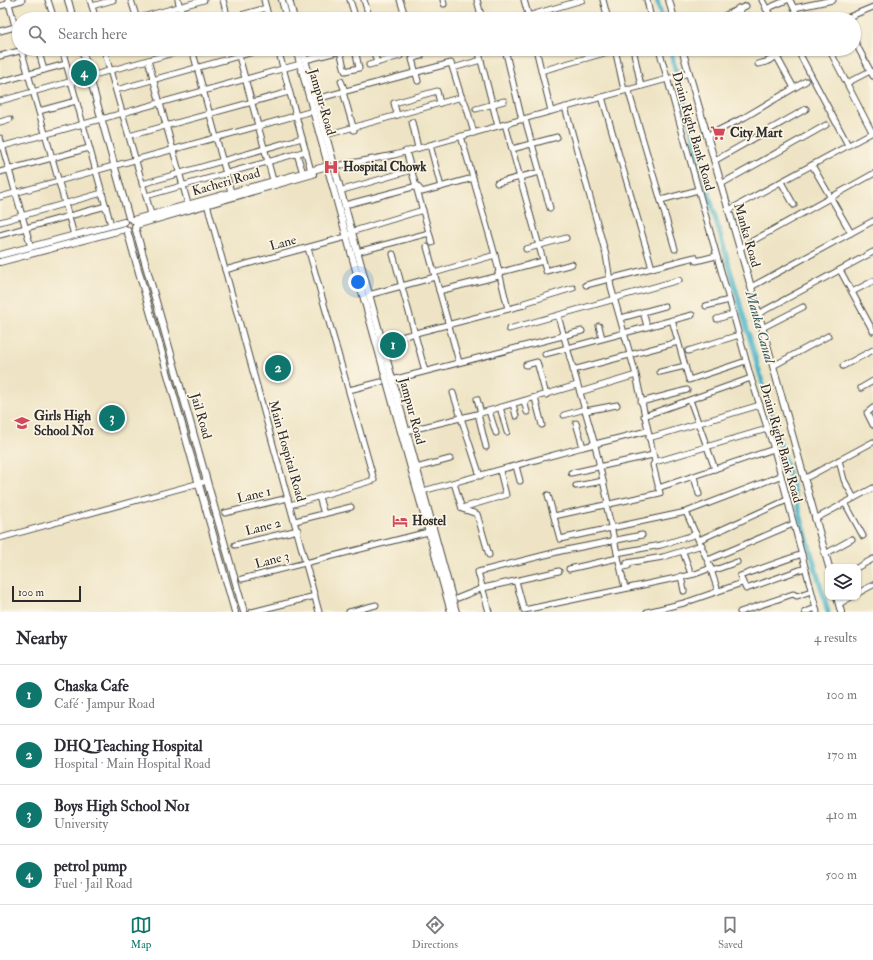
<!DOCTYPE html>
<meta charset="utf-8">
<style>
:root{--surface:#fff;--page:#f2f2f3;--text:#2b2b33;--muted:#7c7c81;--line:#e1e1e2;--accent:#0f766e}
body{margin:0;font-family:"IM FELL Double Pica",serif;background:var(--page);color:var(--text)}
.controls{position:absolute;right:12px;bottom:12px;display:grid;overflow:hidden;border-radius:8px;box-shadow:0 1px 3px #0004}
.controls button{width:36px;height:36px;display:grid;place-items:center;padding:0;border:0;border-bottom:1px solid var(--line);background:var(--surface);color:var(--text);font:20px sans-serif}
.scale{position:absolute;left:12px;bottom:10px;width:69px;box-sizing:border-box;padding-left:4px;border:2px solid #2b2b2b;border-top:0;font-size:11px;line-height:14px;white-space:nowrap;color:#2b2b2b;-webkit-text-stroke:3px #fcf5e5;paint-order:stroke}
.you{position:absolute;left:358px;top:282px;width:14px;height:14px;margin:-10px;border:3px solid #fff;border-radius:50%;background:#1a73e8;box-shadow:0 0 0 6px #1a73e833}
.badge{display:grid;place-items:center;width:26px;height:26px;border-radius:50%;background:var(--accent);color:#fff;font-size:13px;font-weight:700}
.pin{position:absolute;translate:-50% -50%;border:2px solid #fff;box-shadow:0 1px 4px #0006}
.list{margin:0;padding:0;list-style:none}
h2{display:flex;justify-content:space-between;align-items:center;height:52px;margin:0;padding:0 16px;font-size:17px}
h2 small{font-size:13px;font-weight:400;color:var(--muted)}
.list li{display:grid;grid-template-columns:26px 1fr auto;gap:12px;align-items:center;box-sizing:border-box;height:60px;padding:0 16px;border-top:1px solid var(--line)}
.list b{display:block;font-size:15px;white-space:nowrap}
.list p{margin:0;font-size:13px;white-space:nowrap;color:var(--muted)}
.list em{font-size:13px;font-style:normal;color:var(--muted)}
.icon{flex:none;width:22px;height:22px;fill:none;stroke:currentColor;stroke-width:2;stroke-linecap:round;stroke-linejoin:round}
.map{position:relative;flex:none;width:873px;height:612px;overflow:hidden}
.search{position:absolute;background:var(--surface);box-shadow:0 1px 3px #0004;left:12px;right:12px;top:12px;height:44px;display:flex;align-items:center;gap:10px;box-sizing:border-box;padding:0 14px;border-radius:22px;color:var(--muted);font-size:15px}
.sheet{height:292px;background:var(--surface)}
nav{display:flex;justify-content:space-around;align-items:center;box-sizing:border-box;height:56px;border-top:1px solid var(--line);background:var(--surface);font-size:11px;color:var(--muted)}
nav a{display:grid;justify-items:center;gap:2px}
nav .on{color:var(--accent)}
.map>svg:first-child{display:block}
</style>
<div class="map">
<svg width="873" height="612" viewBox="0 0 873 612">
<rect width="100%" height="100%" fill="#fcf5e5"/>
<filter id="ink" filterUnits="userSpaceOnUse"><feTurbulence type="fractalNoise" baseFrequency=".025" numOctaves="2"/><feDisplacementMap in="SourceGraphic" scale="8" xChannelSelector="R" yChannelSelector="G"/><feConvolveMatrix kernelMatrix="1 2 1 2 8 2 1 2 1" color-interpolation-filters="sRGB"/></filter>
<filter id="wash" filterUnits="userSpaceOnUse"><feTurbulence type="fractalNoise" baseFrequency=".012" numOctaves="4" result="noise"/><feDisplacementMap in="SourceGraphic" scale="16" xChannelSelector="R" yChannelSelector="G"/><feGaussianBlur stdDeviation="0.9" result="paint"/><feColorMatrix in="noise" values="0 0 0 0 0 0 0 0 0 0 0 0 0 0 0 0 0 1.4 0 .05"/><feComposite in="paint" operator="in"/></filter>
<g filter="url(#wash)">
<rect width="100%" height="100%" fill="#eee4c5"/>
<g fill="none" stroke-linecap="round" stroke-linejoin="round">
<g stroke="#4ab4c8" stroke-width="5">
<path d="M657 0 662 19"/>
<path d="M670 49 716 220 828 612"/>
</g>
</g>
</g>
<g filter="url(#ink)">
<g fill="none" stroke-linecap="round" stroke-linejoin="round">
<g stroke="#484742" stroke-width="7">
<g id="minor">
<path d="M8 0 19 41"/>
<path d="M48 0 54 19"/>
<path d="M90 0 96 19"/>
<path d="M131 0 137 19"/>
<path d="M178 0 183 19"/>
<path d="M223 0 228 19"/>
<path d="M264 0 269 19"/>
<path d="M350 0 356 19"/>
<path d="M364 0 370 19"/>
<path d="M400 0 406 19"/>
<path d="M443 0 444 4"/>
<path d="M477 0 482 19"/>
<path d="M524 0 529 18"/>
<path d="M603 0 608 19"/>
<path d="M647 0 651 19"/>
<path d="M762 0 772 19"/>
<path d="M790 0 799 19"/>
<path d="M0 6 22 0"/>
<path d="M92 6 113 0"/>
<path d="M738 8 744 19"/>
<path d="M794 8 833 0"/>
<path d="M766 9 787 0"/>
<path d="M528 16 582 0"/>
<path d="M45 19 53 17"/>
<path d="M135 19 204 0"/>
<path d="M227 19 266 8"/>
<path d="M436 19 439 18"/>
<path d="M599 19 607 17"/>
<path d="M717 19 746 6"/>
<path d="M801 19 812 14"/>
<path d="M844 19 873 7"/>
<path d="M0 31 19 26"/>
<path d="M854 40 873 76"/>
<path d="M21 49 74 235"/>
<path d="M38 49 44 70"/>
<path d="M62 49 111 225"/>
<path d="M104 49 151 214"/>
<path d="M192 49 231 192"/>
<path d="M237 49 273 180"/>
<path d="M278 49 311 171"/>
<path d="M373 49 377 63"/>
<path d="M413 49 416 57"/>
<path d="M478 49 498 126"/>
<path d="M505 49 522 120"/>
<path d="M536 49 551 111"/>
<path d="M615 49 624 90"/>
<path d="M659 49 751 378 774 449 817 612"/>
<path d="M797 49 848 145"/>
<path d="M829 49 872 132"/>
<path d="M340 51 345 71 359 68 355 49"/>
<path d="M105 52 116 49"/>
<path d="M634 53 641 86"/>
<path d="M0 56 27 49"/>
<path d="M777 57 794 88"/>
<path d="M148 60 188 204"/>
<path d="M305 60 349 49"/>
<path d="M758 64 766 62 788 51"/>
<path d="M369 65 400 56"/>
<path d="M453 68 481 60"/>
<path d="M541 71 615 50"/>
<path d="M341 81 345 91"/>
<path d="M418 81 412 59 421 56"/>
<path d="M0 82 66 64"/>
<path d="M847 83 870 71"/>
<path d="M628 89 675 249"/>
<path d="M116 90 264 49"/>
<path d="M343 92 354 130"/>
<path d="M602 97 652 268"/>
<path d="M316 99 451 63 463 102H465L474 133"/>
<path d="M0 101 188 49"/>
<path d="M476 109 504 101"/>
<path d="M39 111 76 101"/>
<path d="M397 115 394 103 437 91 440 103"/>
<path d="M525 119 550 208"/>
<path d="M0 122 10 119"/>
<path d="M412 122 418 148"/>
<path d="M505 124 546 271 572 264"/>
<path d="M326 135 462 97"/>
<path d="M129 136 289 92"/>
<path d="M461 136 495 255 508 309"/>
<path d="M707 136 745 117 806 81"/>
<path d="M0 138 31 247"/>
<path d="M430 145 441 187"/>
<path d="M0 147 300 64"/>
<path d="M512 149 557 137"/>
<path d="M406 151 432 243"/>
<path d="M297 154 303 173"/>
<path d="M714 161 806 109"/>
<path d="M812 165 851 233"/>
<path d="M336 166 394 155 689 73"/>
<path d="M0 172 89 148"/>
<path d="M781 182 794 205"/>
<path d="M497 183 540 172"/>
<path d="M142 184 302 138"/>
<path d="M721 184 826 125"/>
<path d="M419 188 422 192 473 178"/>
<path d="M343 190 412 170"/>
<path d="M146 196 306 151"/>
<path d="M0 197 313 111"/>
<path d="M661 200 698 190"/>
<path d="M207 204 319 612"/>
<path d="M345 205 417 186"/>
<path d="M729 210 873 132"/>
<path d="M0 222 102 193"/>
<path d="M0 235 106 206"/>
<path d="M427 247 459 362"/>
<path d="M740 248 873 174"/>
<path d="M526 249 566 238"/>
<path d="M357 252 429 233"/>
<path d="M393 254 425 371"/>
<path d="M225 270 346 237 354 231 423 210"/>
<path d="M840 270 873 331"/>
<path d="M434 273 495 255"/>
<path d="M498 273 543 261"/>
<path d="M586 285 687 259 695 257 696 261 716 256"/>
<path d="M751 287 873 221"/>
<path d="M439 291 499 276"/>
<path d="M852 292 873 281"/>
<path d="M372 294 435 277"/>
<path d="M615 298 679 280"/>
<path d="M706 306 729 300"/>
<path d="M643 312 647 326"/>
<path d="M758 314 873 252"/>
<path d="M558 316 595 445 608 503"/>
<path d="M621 318 665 306"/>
<path d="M717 319 733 314"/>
<path d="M672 320 689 380 746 361"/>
<path d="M599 326 602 338"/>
<path d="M762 328 803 307"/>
<path d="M509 329 615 299"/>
<path d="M385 341 524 305V303L573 288"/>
<path d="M688 351 739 335"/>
<path d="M545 354 692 315"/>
<path d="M526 365 537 362 546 395"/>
<path d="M773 366 828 336"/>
<path d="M843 366 873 350"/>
<path d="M573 370 678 342"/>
<path d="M660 372 685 366"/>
<path d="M396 379 582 331"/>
<path d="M861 388 873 381"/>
<path d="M349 390 381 382"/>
<path d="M580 392 636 375"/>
<path d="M453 393 480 476"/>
<path d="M535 398 542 425"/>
<path d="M477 399 481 413"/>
<path d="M690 400 715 469"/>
<path d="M524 401 527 412"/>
<path d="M641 402 687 390"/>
<path d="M513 404 516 416"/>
<path d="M500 407 507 432"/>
<path d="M873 408 867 413 873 425"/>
<path d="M489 411 496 433"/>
<path d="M585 411 617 405"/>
<path d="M478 414 486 447"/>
<path d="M564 415 585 409"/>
<path d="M644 416 751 378"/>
<path d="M576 423 583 447"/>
<path d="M411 430 481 413 577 385"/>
<path d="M649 438 760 405"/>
<path d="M839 460 844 480 854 498"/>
<path d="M655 462 767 429"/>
<path d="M516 466 520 481"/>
<path d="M416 468 450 459"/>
<path d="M571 473 653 455"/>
<path d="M694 477 699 494"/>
<path d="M804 479 873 442"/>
<path d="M454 483 462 509 477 514 489 555"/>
<path d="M576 486 603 481"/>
<path d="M658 488 774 449"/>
<path d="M423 491 583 447 647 431"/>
<path d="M548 495 560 539 686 512 780 476"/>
<path d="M319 497 324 514"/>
<path d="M845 503 863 536"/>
<path d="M606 504 625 588"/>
<path d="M290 505 374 480 308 248"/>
<path d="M462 508 506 495 500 471"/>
<path d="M686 512 709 564 718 591"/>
<path d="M225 513 288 498"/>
<path d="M554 516 660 493 653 465 655 462 636 375 611 287 606 255 565 107"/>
<path d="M815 519 873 488"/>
<path d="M295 521 351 507"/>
<path d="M0 538 207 481"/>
<path d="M699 540 787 500"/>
<path d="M235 545 298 530"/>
<path d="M683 552 691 574"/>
<path d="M617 553 661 545 697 534"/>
<path d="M802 554 740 576 746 589 805 568"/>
<path d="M825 554 852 539"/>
<path d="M708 560 793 524"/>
<path d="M858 567 873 559"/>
<path d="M621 568 628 566 627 563 663 557 702 545"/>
<path d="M569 569 618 558"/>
<path d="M712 571 737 562"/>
<path d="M681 576 684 591"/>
<path d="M242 579 428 532"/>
<path d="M516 581 524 610 695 574 711 568"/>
<path d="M858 593 873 585"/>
<path d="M458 598 483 588 559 571"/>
<path d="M839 604 851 597"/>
<path d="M252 612 315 596"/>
<path d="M349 612 376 605"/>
<path d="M489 612 478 572 561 551 642 535"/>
<path d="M647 612 684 603 742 583"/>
<path d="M740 612 793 594 797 596 811 591"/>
<path d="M805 612 816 608"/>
</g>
</g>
<g stroke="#484742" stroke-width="8">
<g id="major">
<path d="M68 0 73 19"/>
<path d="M282 0 287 19"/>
<path d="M289 0 294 19"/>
<path d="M669 0 674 19"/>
<path d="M82 49 129 218"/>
<path d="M296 49 327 161"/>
<path d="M302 49 333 161"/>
<path d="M682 49 751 287 829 567"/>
<path d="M335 170 456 612"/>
<path d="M329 173 451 612"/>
<path d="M133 220 324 167"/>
<path d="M136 225 313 174"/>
<path d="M135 227 244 612"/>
<path d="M127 230 235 612"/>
<path d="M0 255 124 222"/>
<path d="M0 262 125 229"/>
<path d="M837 597 841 612"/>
</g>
</g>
<use href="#minor" stroke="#fff" stroke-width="5"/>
<use href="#major" stroke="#fff" stroke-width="6"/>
</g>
</g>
<defs>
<g id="supermarket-bare" transform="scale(1.2)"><path d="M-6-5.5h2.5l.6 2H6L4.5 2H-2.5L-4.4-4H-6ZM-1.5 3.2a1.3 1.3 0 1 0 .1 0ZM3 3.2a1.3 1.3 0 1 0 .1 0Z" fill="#d1495b" stroke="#fcf5e5" stroke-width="2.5" paint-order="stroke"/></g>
<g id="hospital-bare" transform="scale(1.2)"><path d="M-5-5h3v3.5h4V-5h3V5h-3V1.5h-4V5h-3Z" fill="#d1495b" stroke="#fcf5e5" stroke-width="2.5" paint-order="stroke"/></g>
<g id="university-bare" transform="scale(1.2)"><path d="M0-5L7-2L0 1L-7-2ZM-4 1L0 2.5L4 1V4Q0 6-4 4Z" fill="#d1495b" stroke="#fcf5e5" stroke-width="2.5" paint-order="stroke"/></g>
<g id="hotel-bare" transform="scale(1.2)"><path d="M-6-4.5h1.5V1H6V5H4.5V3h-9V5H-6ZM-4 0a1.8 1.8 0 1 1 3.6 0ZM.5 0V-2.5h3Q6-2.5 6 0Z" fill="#d1495b" stroke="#fcf5e5" stroke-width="2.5" paint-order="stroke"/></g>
</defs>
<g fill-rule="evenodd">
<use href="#supermarket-bare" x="718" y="133"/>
<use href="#hospital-bare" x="331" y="167"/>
<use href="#university-bare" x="22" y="423"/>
<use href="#hotel-bare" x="400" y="521"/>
</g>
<g text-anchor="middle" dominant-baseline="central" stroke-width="3.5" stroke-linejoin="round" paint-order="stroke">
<g font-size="13" fill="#2b2b2b" stroke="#fcf5e5">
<text transform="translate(322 102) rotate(74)">Jampur Road</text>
<text transform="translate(693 131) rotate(74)">Drain Right Bank Road</text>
<text transform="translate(226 182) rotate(-16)">Kacheri Road</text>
<text transform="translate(747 235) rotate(74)">Manka Road</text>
<text transform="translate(283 243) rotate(-15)">Lane</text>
<text transform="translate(412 411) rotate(75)">Jampur Road</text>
<text transform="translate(201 416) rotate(74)">Jail Road</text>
<text transform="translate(781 443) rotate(74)">Drain Right Bank Road</text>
<text transform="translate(287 451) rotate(74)">Main Hospital Road</text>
<text transform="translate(254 495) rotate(-13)">Lane 1</text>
<text transform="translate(263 527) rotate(-14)">Lane 2</text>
<text transform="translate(272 560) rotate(-15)">Lane 3</text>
</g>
<g font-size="13" font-weight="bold" fill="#2b2b2b" stroke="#fcf5e5" text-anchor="start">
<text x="730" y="133">City Mart</text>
<text x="343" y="167">Hospital Chowk</text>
<text x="34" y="416">Girls High<tspan x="34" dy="15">School No1</tspan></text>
<text x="412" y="521">Hostel</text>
</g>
<g font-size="14" font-style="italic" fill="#365b62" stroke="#fcf5e5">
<text transform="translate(760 327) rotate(74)">Manka Canal</text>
</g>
</g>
</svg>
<div class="controls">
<button><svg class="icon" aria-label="layers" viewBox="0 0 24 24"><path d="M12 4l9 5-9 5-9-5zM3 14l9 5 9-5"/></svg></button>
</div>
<div class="scale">100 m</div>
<div class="you"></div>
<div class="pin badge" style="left:393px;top:345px">1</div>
<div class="pin badge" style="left:278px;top:368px">2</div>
<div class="pin badge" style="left:112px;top:418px">3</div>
<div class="pin badge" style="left:84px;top:73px">4</div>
<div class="search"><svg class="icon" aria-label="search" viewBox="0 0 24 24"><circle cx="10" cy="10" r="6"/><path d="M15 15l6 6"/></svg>Search here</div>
</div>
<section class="sheet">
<h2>Nearby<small>4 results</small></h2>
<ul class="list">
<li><span class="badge">1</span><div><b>Chaska Cafe</b><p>Café · Jampur Road</p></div><em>100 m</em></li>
<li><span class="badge">2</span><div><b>DHQ Teaching Hospital</b><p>Hospital · Main Hospital Road</p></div><em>170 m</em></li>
<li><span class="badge">3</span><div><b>Boys High School No1</b><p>University</p></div><em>410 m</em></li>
<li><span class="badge">4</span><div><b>petrol pump</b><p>Fuel · Jail Road</p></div><em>500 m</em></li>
</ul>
</section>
<nav>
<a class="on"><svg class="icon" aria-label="map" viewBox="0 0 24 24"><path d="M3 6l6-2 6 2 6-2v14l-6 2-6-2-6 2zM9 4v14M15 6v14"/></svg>Map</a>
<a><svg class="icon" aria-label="directions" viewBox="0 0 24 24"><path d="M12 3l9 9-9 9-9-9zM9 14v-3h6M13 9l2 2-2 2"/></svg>Directions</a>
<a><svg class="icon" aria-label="saved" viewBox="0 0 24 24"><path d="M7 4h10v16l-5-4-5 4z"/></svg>Saved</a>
</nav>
